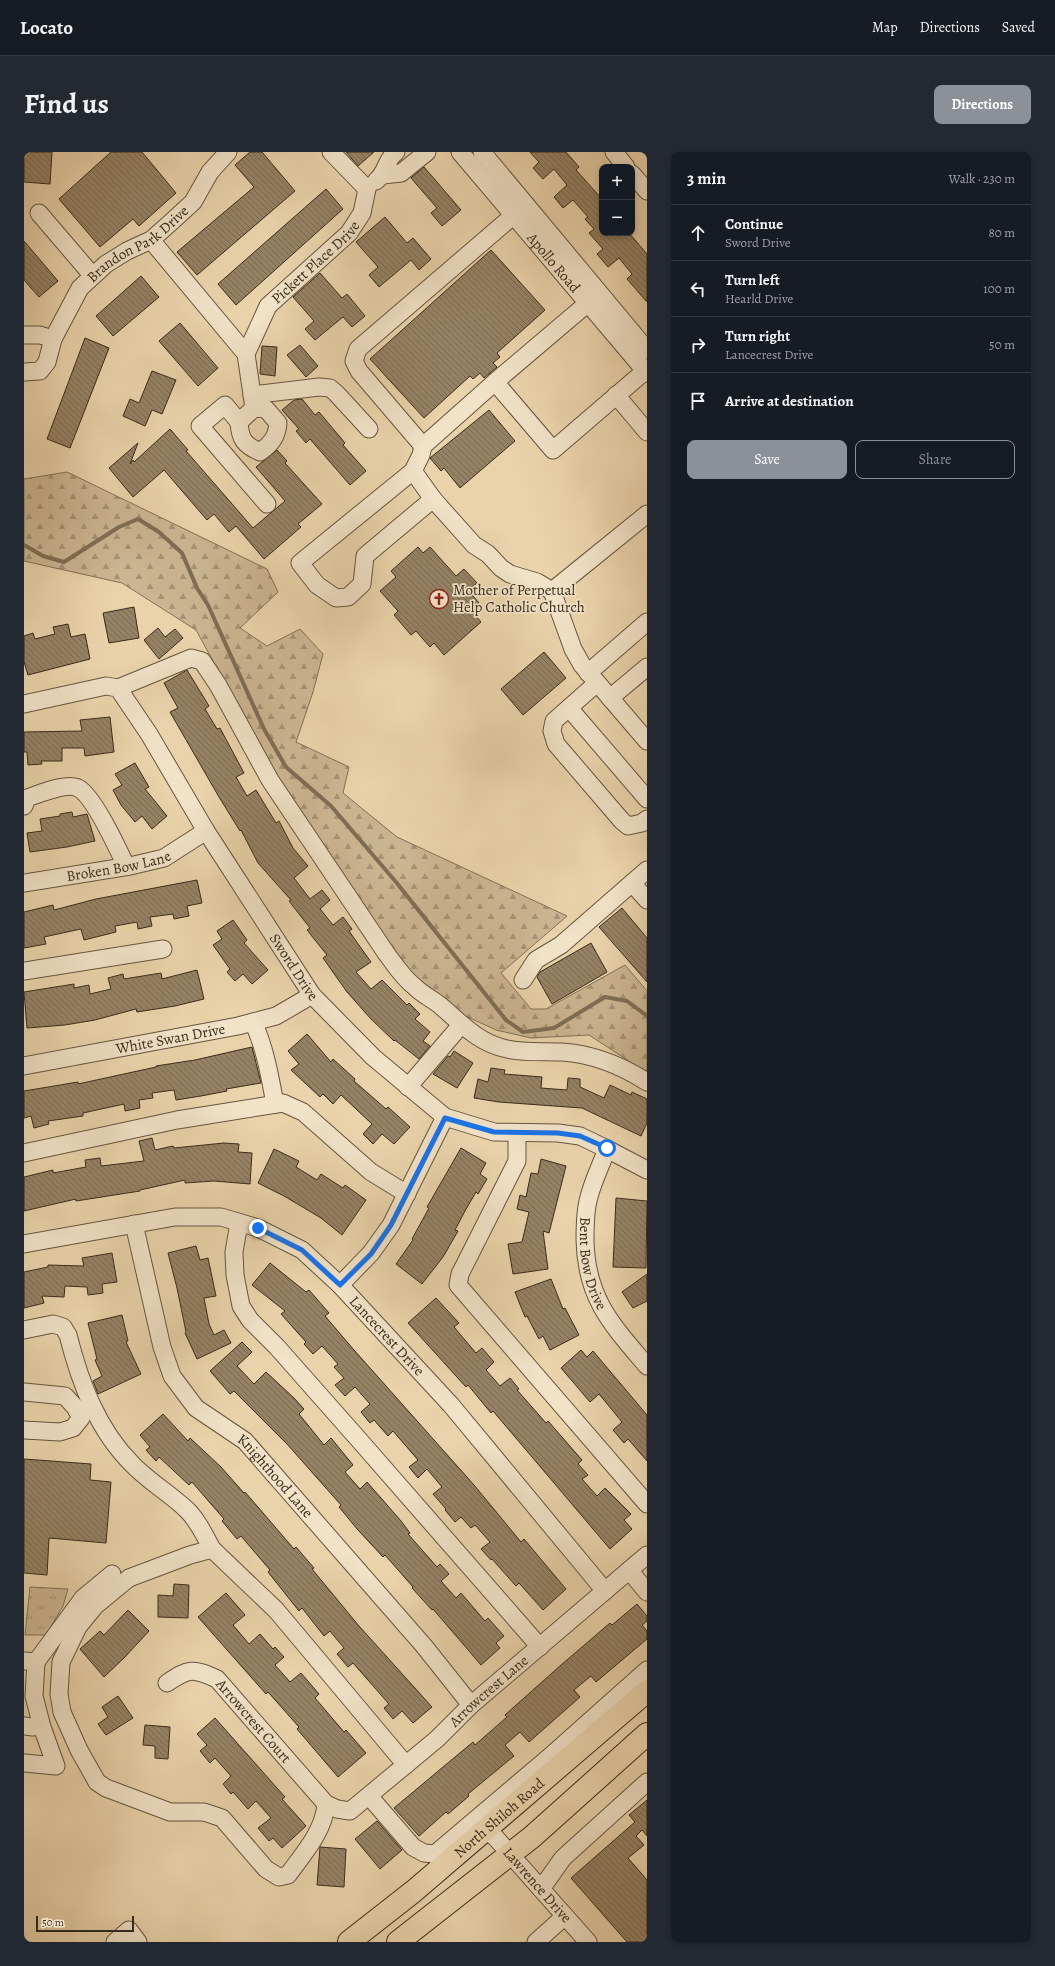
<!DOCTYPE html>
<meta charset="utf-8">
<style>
:root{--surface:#171b24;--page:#242831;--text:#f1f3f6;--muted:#9ea1a6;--line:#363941;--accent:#8c9099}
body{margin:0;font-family:Alegreya,serif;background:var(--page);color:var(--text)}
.controls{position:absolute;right:12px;top:12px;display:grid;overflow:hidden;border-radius:8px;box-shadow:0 2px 6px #0003}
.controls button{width:36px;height:36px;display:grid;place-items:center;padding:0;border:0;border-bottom:1px solid var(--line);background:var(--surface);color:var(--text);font:20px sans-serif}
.scale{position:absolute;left:12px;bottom:10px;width:98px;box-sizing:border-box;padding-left:4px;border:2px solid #392b1a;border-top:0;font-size:11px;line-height:14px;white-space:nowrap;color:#392b1a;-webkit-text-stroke:3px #f1e2c8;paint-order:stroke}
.stop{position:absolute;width:12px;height:12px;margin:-9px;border:3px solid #1a73e8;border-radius:50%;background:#fff}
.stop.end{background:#1a73e8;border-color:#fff;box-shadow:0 1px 4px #0008}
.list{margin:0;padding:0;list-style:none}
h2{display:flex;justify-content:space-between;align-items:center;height:52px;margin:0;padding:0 16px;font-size:17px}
h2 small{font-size:13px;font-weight:400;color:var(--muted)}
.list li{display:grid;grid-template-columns:26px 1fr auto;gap:12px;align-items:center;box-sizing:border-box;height:56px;padding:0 16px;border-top:1px solid var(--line)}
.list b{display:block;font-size:15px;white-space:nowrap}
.list p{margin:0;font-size:13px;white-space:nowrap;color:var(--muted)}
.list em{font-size:13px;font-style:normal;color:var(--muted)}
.actions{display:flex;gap:8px;padding:12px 16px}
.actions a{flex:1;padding:9px 0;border:1px solid var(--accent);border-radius:8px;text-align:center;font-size:14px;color:var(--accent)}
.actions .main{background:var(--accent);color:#fff}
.icon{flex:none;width:22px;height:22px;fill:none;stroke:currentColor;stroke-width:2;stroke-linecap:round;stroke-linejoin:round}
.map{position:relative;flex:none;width:623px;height:1790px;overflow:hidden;border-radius:8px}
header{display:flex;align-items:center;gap:24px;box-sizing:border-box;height:56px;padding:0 20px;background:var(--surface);border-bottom:1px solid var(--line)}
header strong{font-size:19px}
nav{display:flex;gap:22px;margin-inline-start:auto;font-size:14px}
.intro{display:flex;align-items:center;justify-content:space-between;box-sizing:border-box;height:96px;padding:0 24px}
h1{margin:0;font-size:28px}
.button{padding:10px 18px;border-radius:8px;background:var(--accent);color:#fff;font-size:14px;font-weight:700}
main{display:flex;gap:24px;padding:0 24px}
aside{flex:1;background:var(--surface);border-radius:8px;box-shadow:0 2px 6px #0003}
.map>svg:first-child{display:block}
</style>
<header>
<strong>Locato</strong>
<nav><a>Map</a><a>Directions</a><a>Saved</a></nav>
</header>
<div class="intro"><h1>Find us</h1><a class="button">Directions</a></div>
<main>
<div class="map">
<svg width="623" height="1790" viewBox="0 0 623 1790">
<defs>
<pattern id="forest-firs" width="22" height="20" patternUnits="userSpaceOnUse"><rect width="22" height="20" fill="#ccb692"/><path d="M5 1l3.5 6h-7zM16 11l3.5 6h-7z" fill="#a79476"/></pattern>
<pattern id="park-tufts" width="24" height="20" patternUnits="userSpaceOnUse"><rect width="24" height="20" fill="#ccb692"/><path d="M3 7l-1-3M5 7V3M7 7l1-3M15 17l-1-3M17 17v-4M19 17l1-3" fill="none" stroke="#a79476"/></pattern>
<pattern id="building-back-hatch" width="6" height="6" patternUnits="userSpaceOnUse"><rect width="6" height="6" fill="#958265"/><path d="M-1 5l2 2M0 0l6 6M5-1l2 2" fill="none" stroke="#7b6b52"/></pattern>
</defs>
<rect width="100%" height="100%" fill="#ead3ab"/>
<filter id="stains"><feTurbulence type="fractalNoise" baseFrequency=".005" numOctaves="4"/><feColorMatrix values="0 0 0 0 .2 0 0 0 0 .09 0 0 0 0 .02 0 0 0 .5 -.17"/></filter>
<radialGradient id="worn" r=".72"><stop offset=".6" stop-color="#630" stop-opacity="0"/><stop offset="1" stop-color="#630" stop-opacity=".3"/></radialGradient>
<path fill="url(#forest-firs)" stroke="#827056" d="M43 320 243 417 254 440 216 476 243 494 276 477 299 502 289 540 272 590 325 615 319 641 373 685 543 764 477 821 507 857H522L601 813 623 839V921L565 883 507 886 472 878 431 859 386 822 364 792 248 616 172 478 98 431 0 409V327Z"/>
<path fill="url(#park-tufts)" stroke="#827056" d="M6 1435 44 1437 39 1454 22 1483H1Z"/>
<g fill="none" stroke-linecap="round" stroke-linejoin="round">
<path stroke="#7f6e54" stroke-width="4" d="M0 393 19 404 40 410 95 375 114 367 135 380 158 401 173 436 184 453 240 577 262 615 307 654 372 730 482 868 499 880 530 876 581 845 603 849 623 864"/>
</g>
<g fill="url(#building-back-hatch)" stroke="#392b1a">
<path d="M0 0H28L26 32 0 30Z"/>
<path d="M87 0H118L152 41 115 74 109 67 76 95 35 47Z"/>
<path d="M226 0H238L271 39 173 123 153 100 230 35 211 13Z"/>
<path d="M322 0H350L334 14Z"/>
<path d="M506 0H542L555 15 552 18 578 47V81H605L623 102V150L603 127 608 122 595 106 584 115 573 102 579 97 565 81 570 77 561 67 564 65 549 48 539 56 530 45 543 33 530 17 519 27 509 16 515 10Z"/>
<path d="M400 15 437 58 418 74 407 61 413 56 387 26Z"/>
<path d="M302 37 319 57 212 153 194 132Z"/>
<path d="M361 65 383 91 389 86 407 107 395 118 387 108 355 135 345 123 354 115 332 90Z"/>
<path d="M0 89 34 129 15 145 0 128Z"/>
<path d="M467 98 521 158 473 201 476 205 469 211 473 215 460 226 456 221 449 227 446 224 400 266 346 207Z"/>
<path d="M296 121 318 146 323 142 341 164 328 175 319 165 291 188 281 177 290 169 269 145Z"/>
<path d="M117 124 135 145 89 184 72 164Z"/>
<path d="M156 171 194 216 174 234 135 189Z"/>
<path d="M61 186 85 196 46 296 23 287Z"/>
<path d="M276 193 294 214 282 225 263 203Z"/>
<path d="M238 194 253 195 251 224 236 222Z"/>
<path d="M128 219 152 228 138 262 128 258 121 274 99 264 106 247 115 251Z"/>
<path d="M278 247 291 263 295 260 321 291 319 293 342 319 326 333 286 287 282 291 272 279 275 277 258 258 270 248Z"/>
<path d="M465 258 491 289 436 336 420 316 417 319 406 306Z"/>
<path d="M146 277 164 298 162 299 229 376 261 349 232 315 253 298 263 309 261 311 298 352 274 372 277 375 240 407 212 374 205 380 190 362 183 368 140 318 109 345 85 316 114 291 106 312 109 308 110 310Z"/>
<path d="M394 395 399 401 406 395 432 424 440 417 453 431 444 438 455 451 447 458 457 470 420 503 410 491 406 495 392 479 387 483 370 463 374 459 356 439 372 425 367 419Z"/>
<path d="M110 455 115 486 85 491 79 461Z"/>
<path d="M44 472 47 485 61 482 66 507 4 523 0 510V484L9 481 11 487 31 482 29 475Z"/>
<path d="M134 476 141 485 151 477 159 486 135 507 120 488Z"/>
<path d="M520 500 542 526 499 563 477 537Z"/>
<path d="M163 518 185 554 181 557 193 577 196 576 220 621 212 625 223 644 232 638 252 671 255 669 269 696 284 714 270 726 286 747 298 738 306 748 296 757 309 773 319 765 328 777 325 779 347 810 332 820 347 837 358 828 383 853 385 851 396 862 391 867 406 880 399 889 406 894 395 907 371 888 370 889 347 867 323 840 299 806 303 803 283 778 286 776 265 749 267 748 234 711 217 678 216 679 195 645 146 560 154 556 140 531Z"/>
<path d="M86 565 90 600 61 604 60 596H38V609H17L18 612 4 613 3 600H0V580L58 579 56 568Z"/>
<path d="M111 611 125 635 121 637 143 664 128 677 118 664 111 670 97 653 89 638 98 633 91 622Z"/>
<path d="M48 660 49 665 63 662 71 689 43 695 6 700 3 681 18 679 16 667 36 664V662Z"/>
<path d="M173 728 178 751 163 754 165 764 150 767 149 762 126 765 128 774 114 777 113 770 91 774 92 780 60 788 57 777 20 785 22 792 0 796V760L29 753 30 758 72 747Z"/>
<path d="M598 756 623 786V830L575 775Z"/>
<path d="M209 768 223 788 220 791 244 818 228 832 219 822 211 829 203 820 206 817 189 793 198 787 193 779Z"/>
<path d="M567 791 583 820 528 852 513 825 516 820Z"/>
<path d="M173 818 180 847 151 854 113 860 112 857 71 868 41 873 3 876 0 840 50 832V836L65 833 66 842 87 837 84 826 99 822 100 827 137 821 138 827Z"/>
<path d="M283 882 307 910 309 907 331 927 330 929 362 957 364 955 386 975 370 992 358 982 349 992 339 982 348 972 317 943 309 952 299 942 296 945 267 918 275 912 264 899Z"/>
<path d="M228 895 237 931 202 937 203 939 177 944 152 948 150 938 128 941 129 946 115 948 116 956 101 959 100 952 59 961V964L24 969 25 972 10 976 7 964 0 966V939L54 930V932L132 915V914L171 908Z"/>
<path d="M430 899 449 911 433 936 409 922 424 904 426 905Z"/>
<path d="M467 916 481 918 480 922 518 925 517 936 543 938 544 926 556 927V935L580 946 586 933 607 943 608 940 623 947V971L617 984 558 956 475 950 450 946 454 927 464 930Z"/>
<path d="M128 986 131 998 149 994 150 996 200 991 215 992 214 1000 228 1001 226 1032 190 1029 161 1031V1028L116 1038V1039L52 1049V1047L0 1059V1025L29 1018V1021L62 1015 61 1008 76 1006 77 1014 120 1009 115 989Z"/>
<path d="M437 996 462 1011 456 1022 463 1027 454 1042 452 1040 441 1059 431 1078 434 1079 419 1105 398 1132 372 1112 389 1088 388 1087 405 1056 403 1055Z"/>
<path d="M250 997 275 1009 272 1015 293 1028 297 1022 319 1036 321 1033 342 1048 318 1083 297 1066 260 1044 234 1031Z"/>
<path d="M517 1007 542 1014 525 1081 519 1079 524 1117 489 1122 484 1092 498 1090 505 1060 493 1057 496 1043 502 1045 507 1021 514 1022Z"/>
<path d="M592 1046 623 1049 622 1116 589 1115Z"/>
<path d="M172 1094 176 1108 184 1106 192 1144 180 1146 185 1172 190 1183 200 1178 207 1191 173 1207 161 1181 162 1180 153 1136 144 1101Z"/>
<path d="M88 1101 93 1130 78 1132 79 1141 64 1143 63 1135 41 1134 40 1145 18 1144 20 1151 0 1156V1120L24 1115V1113L60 1114 58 1106Z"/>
<path d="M246 1111 282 1140 285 1138 305 1161 301 1164 330 1198 450 1333 497 1390 500 1387 542 1437 519 1458 495 1431 492 1434 468 1407 467 1408 457 1397 466 1390 451 1373 447 1376 437 1365 431 1370 421 1358 422 1357 409 1342 418 1335 403 1317 394 1326 385 1315 394 1308 369 1279 364 1284 350 1268 346 1271 337 1260 346 1252 331 1235 321 1244 311 1233 320 1226 310 1215 314 1212 298 1194 289 1202 280 1192 282 1190 257 1162 261 1159 228 1133Z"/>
<path d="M623 1122V1149L609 1156 598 1140Z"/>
<path d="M527 1127 539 1157 541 1156 555 1183 526 1198 519 1184 515 1187 503 1164 501 1165 491 1140Z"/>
<path d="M412 1146 435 1171 430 1175 452 1201 458 1196 470 1210 462 1218 476 1234 486 1226 495 1237 493 1238 522 1271 524 1269 558 1308 554 1312 564 1323 558 1327 573 1344 581 1336 607 1362 600 1368 608 1377 586 1397 469 1259 467 1261 444 1233 442 1235 384 1171Z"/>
<path d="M98 1163 104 1189 102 1190 117 1222 74 1242 69 1229 78 1224 71 1208 73 1207 64 1171Z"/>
<path d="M218 1190 228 1200 213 1214 230 1232 242 1220 270 1246 280 1257 275 1262 300 1293 307 1286 329 1313 321 1320 336 1337 343 1330 377 1369 386 1381 384 1382 413 1415 416 1412 425 1422 417 1429 432 1446 437 1441 461 1469 464 1466 480 1484 472 1491 476 1496 457 1513 409 1457 408 1458 388 1436 389 1435 361 1403 359 1405 334 1378 315 1355 317 1353 263 1292 210 1239 206 1242 186 1219Z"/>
<path d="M557 1198 563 1205 569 1199 623 1263V1309L604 1287 600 1291 589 1278 598 1270 575 1242 566 1250 537 1216Z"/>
<path d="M139 1262 164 1289 166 1286 197 1315 220 1341 221 1340 270 1397 272 1395 290 1416 288 1417 335 1474 408 1555 389 1571 378 1559 369 1567 360 1556 365 1552 329 1511 324 1515 313 1502 320 1496 306 1479 300 1484 278 1456 275 1459 244 1420 246 1418 217 1384 213 1387 198 1369 200 1367 168 1330 165 1333 135 1305 132 1309 122 1298 126 1295 116 1283Z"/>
<path d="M0 1307 67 1312 66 1328 87 1330 82 1391 25 1386 23 1423 0 1421Z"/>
<path d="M150 1432 165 1433 164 1466 134 1465V1443L149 1444Z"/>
<path d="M202 1441 221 1463 209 1473 225 1492 236 1482 249 1497 251 1495 260 1505 251 1513 266 1530 277 1521 295 1542 291 1546 320 1580 322 1578 342 1601 314 1625 273 1577 275 1575 244 1540 242 1542 174 1465Z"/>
<path d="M613 1452 623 1464V1469L618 1473 623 1479V1487L572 1530 567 1524 550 1538 556 1545 505 1590 496 1580 481 1593 490 1604 444 1642 445 1644 424 1662 422 1660 395 1684 370 1656 449 1590 451 1593 483 1565 481 1563 537 1513 586 1471 588 1473Z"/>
<path d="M104 1458 125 1479 100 1506 80 1525 56 1497 76 1479 80 1483Z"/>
<path d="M94 1544 109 1566 82 1583 74 1572 84 1565 78 1555Z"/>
<path d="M191 1566 261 1645 258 1647 282 1674 258 1696 249 1686 245 1689 234 1676 247 1666 232 1649 224 1657 209 1640 207 1642 199 1632 207 1624 191 1606 186 1611 176 1599 183 1593 173 1582Z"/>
<path d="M121 1573 146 1575 144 1607 131 1606V1594L119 1593Z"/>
<path d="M623 1648V1684L618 1678 612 1684 620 1693 604 1706 623 1728V1790H603L547 1726 611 1670 605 1663Z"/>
<path d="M353 1669 378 1698 356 1717 331 1687Z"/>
<path d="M296 1695 322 1697 320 1735 293 1733Z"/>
</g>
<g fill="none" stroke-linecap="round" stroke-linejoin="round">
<g stroke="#65553e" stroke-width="19">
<g id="minor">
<path d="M307 0 343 37"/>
<path id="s1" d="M436 0 623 221"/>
<path d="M458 0 623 198"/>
<path d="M590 0 602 15"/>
<path d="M608 22 623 39"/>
<path d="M359 23 377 21 403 0"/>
<path d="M352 29C364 19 360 10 372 0"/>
<path d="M15 61 68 123"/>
<path d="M127 88 222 202"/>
<path d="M564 151 471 230 529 298 621 219"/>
<path d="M0 183H16L29 187"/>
<path id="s2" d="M0 220 16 219 23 210 29 187 56 136 82 112 103 99 127 88 145 72 169 50 186 20 204 0"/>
<path d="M471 230 399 294 397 303 389 319 276 411 293 433 312 446 324 445 338 432 341 404 409 347 450 393 464 402 477 416 486 422 513 430 528 439 623 362"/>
<path d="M228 243 295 235 306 236 312 241 345 277"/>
<path d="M592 243 623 280"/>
<path id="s3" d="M230 256 242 257 254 271C253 285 247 292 236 300 220 293 216 287 215 270L230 256 222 202 244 154 325 81 338 61 343 37"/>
<path d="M215 270 201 253 176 274 243 352"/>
<path d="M399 294 335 219 330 209 334 197 490 63"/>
<path d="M389 319 409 347"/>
<path d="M528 439 549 497 558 513 623 589"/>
<path d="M564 521 623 470"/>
<path d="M573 531 530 569 528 579 532 592 598 669 604 674 618 671 623 667"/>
<path d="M94 536 167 506 178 509 194 533 246 628 362 801C371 813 379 826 391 835 399 843 410 848 418 855 439 873 455 891 483 897 500 901 520 899 538 900 568 902 598 914 623 930"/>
<path d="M586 546 623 515"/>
<path id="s4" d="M0 552 82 534 94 536 125 582 182 679 288 843 349 905 421 965 470 980 534 981 556 984 583 997 623 1018"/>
<path d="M545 556 623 647"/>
<path d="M0 654 3 646C15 642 43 630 54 636 69 643 94 697 102 714"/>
<path id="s5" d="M0 731 106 714 140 706 182 679"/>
<path d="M608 731 623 748"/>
<path d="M0 819 139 797"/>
<path d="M499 828 512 808 537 793 623 718"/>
<path d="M229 870C241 895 246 925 251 952"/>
<path id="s6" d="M0 914 214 874 252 864 288 843"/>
<path d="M384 935 437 873"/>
<path d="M493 981V1009L436 1122 434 1133 623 1352"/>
<path id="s7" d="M583 997C577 1013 569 1029 565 1045 561 1058 561 1075 561 1088 562 1146 588 1173 623 1214"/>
<path d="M0 1001 153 968 259 951 279 960 347 1020 383 1042"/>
<path d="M215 1071 210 1100 211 1123 217 1154 226 1168 253 1195 336 1289 516 1495"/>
<path id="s8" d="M110 1072 138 1195 148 1224 172 1256 221 1289 400 1494 447 1553"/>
<path id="s9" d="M0 1092 151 1065H197L234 1076 278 1098 316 1133 427 1253 581 1439"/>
<path d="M316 1133 347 1101 367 1073 421 965"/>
<path d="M0 1178 29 1172 39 1175 44 1183C56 1230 73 1277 108 1312 124 1329 145 1341 162 1357 173 1367 181 1384 188 1397"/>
<path d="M0 1240 41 1244 51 1255 57 1266 49 1276 36 1280 0 1278"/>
<path d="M605 1418 623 1440"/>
<path d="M0 1509 12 1510 10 1544 18 1575 32 1614 0 1611"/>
<path d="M12 1510 59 1446 88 1422"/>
<path id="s10" d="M143 1531C165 1516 169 1516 193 1527L302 1652 313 1657 326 1659 413 1587 447 1553 623 1403"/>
<path d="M0 1574 9 1575"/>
<path d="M345 1644 389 1695 400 1701 411 1702 523 1607 623 1518"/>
<path d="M302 1652C300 1679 280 1701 264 1723L255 1725 242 1717 198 1666 180 1660H146L82 1636 73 1630 55 1598 38 1560 35 1542 37 1510 54 1475 71 1454 105 1426 166 1403 188 1397 252 1458 382 1613"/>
<path id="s11" d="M463 1676 564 1790"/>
<path d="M517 1737 539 1706 623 1630"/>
<path d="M91 1790 105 1778 114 1790"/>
<path d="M512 1790 541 1764"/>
</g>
</g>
<g stroke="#392b1a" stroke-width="24">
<g id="major">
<path id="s12" d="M325 1790 390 1739 623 1539"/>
<path d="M374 1790 508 1685 623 1582"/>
</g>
</g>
<use href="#minor" stroke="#f1e2c8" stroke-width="17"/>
<use href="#major" stroke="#ead3ab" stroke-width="22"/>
</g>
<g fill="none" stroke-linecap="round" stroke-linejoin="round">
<path stroke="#1a73e8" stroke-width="5" d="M234 1076 278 1098 316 1133 347 1102 367 1073 421 966 470 980 534 981 556 984 583 996"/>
</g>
<defs>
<g id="church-ring" transform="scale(1)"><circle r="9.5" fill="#f1e2c8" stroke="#8f2418" stroke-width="1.5"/><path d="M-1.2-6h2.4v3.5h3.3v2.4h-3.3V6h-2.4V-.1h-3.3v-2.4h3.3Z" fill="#8f2418"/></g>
</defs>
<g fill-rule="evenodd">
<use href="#church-ring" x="415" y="447"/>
</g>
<g text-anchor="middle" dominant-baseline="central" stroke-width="3.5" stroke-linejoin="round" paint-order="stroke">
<g font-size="15" fill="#392b1a" stroke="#f1e2c8">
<text stroke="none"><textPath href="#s2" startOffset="182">Brandon Park Drive</textPath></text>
<text stroke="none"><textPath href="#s3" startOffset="298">Pickett Place Drive</textPath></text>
<text stroke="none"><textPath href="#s1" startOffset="145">Apollo Road</textPath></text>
<text stroke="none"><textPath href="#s5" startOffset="96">Broken Bow Lane</textPath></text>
<text stroke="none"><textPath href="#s4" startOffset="426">Sword Drive</textPath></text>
<text stroke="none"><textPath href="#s6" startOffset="149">White Swan Drive</textPath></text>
<text stroke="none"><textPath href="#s7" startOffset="119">Bent Bow Drive</textPath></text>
<text stroke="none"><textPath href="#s9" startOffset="408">Lancecrest Drive</textPath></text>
<text stroke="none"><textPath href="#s8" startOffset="302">Knighthood Lane</textPath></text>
<text stroke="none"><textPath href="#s10" startOffset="429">Arrowcrest Lane</textPath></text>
<text stroke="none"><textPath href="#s10" startOffset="110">Arrowcrest Court</textPath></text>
<text stroke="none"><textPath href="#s12" startOffset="195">North Shiloh Road</textPath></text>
<text stroke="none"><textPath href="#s11" startOffset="76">Lawrence Drive</textPath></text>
</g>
<g font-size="15" fill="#392b1a" stroke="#f1e2c8" text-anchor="start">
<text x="429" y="438">Mother of Perpetual<tspan x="429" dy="17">Help Catholic Church</tspan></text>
</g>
</g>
<rect width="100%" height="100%" filter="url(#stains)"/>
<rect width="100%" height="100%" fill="url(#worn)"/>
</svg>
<div class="controls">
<button>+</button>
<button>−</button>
</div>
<div class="scale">50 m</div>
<div class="stop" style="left:583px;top:996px"></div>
<div class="stop end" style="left:234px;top:1076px"></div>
</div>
<aside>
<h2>3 min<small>Walk · 230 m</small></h2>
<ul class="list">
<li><svg class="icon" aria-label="ahead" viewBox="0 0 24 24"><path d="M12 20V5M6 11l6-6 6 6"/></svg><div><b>Continue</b><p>Sword Drive</p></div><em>80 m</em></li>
<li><svg class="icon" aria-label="left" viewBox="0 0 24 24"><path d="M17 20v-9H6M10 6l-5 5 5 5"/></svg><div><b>Turn left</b><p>Hearld Drive</p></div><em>100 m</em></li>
<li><svg class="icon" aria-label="right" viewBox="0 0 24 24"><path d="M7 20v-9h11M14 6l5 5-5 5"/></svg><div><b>Turn right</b><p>Lancecrest Drive</p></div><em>50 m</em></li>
<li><svg class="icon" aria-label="arrive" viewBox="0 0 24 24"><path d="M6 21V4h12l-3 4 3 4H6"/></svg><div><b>Arrive at destination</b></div></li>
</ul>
<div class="actions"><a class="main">Save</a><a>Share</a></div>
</aside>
</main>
